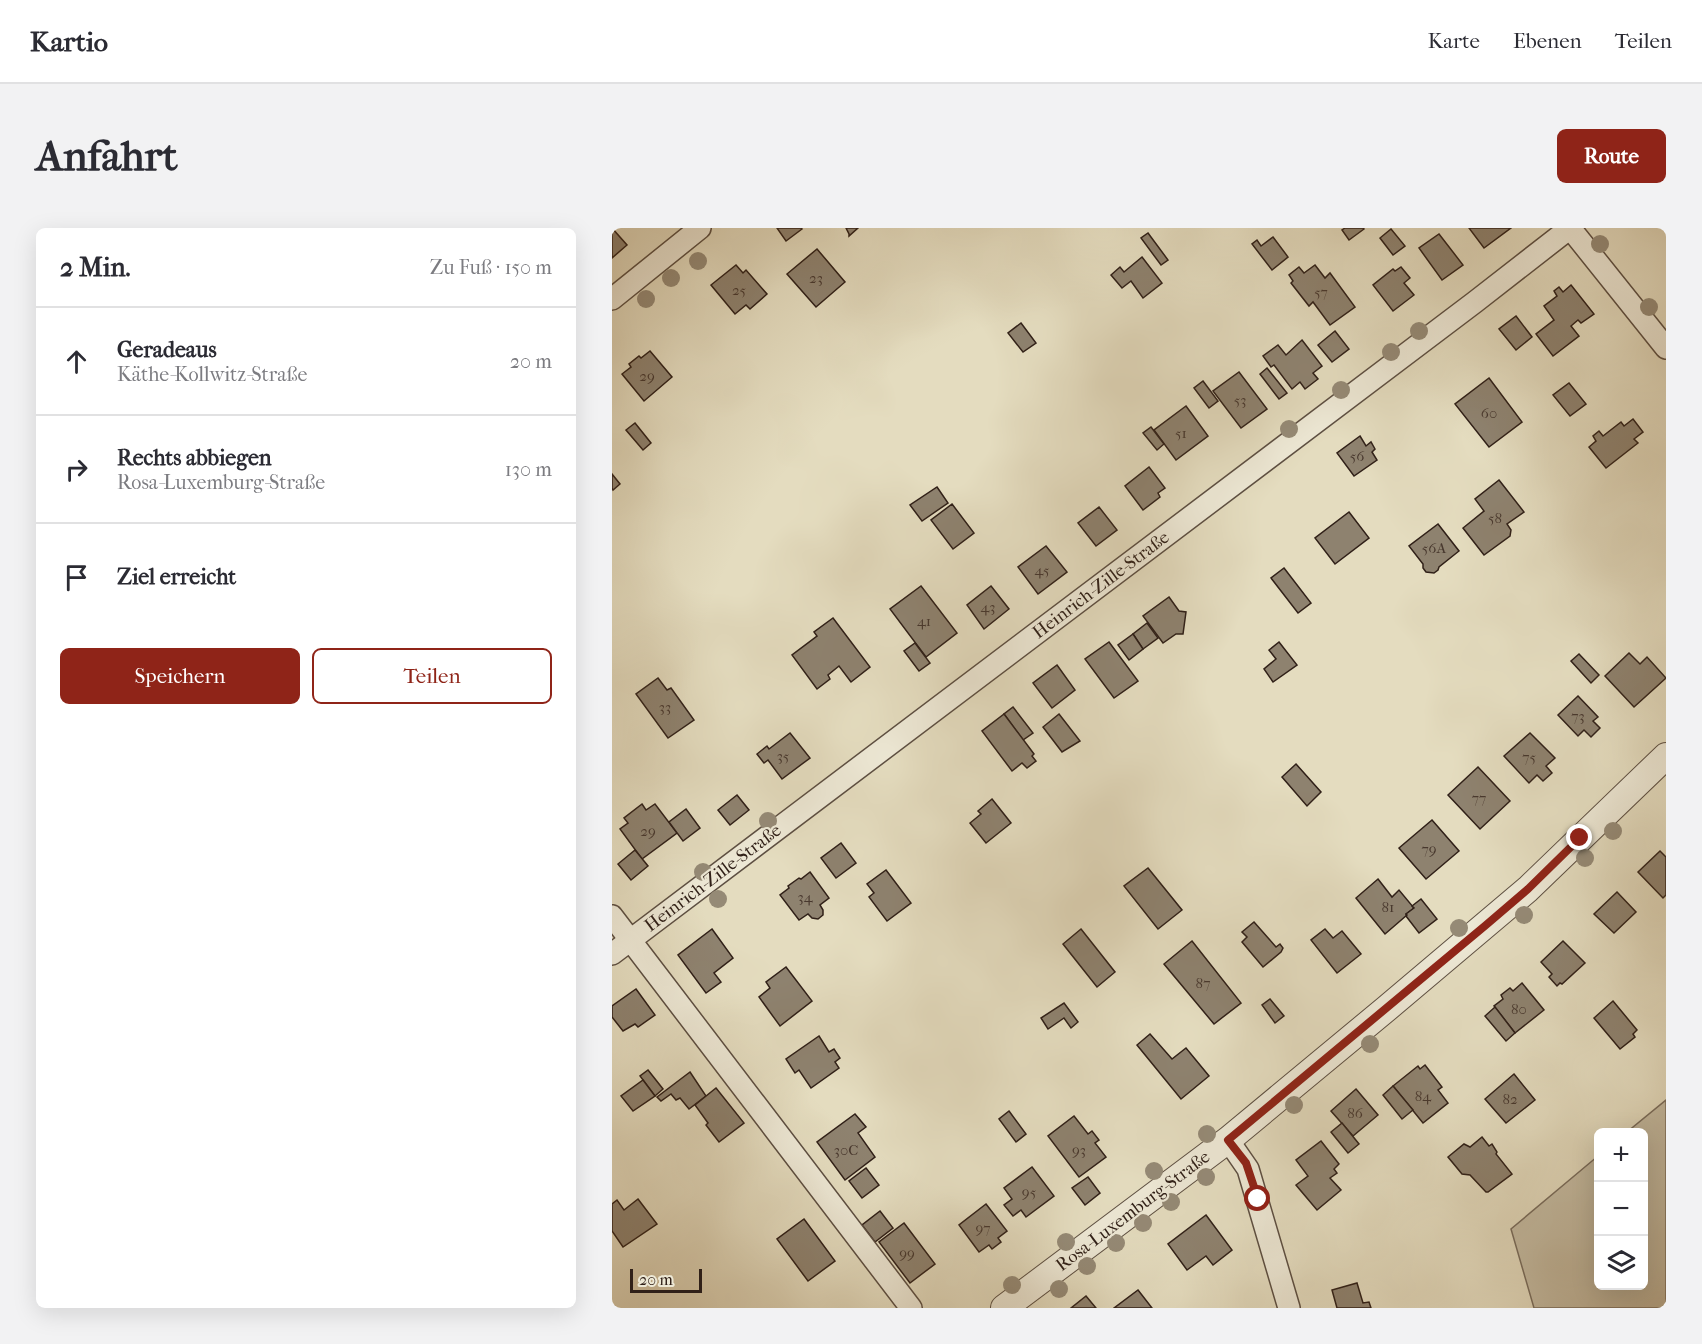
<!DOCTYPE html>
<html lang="de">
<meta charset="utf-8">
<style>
:root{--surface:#fff;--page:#f2f2f3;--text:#2b2b33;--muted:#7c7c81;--line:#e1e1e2;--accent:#8f2418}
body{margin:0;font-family:"IM FELL French Canon",serif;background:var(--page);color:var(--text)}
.controls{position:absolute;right:18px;bottom:18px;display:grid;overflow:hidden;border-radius:9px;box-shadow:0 6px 24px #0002}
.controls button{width:54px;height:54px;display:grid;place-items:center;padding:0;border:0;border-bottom:2px solid var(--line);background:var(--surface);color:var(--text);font:30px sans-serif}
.scale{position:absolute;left:18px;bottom:15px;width:72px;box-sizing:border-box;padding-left:6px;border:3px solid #302018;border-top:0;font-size:16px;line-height:21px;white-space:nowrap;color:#302018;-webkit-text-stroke:4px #ede8d5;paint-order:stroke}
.stop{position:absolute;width:18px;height:18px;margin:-14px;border:4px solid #8f2418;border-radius:50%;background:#fff}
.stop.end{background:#8f2418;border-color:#fff;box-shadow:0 2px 6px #0008}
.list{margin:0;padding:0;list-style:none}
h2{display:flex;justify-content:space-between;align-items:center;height:78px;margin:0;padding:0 24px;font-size:26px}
h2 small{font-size:20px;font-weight:400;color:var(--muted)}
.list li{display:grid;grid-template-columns:39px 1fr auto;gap:18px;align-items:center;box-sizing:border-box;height:108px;padding:0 24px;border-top:2px solid var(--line)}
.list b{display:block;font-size:22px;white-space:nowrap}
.list p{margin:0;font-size:20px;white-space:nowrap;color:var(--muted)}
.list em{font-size:20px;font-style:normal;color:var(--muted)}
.actions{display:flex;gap:12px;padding:18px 24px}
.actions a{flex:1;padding:14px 0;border:2px solid var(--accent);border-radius:9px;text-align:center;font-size:21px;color:var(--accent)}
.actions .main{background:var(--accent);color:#fff}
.icon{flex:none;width:33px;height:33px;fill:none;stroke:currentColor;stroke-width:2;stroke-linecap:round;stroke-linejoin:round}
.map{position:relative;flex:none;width:1054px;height:1080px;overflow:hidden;border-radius:9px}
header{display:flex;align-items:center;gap:36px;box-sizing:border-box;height:84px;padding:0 30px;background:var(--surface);border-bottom:2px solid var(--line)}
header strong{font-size:28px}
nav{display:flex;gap:33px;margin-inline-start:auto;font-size:21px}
.intro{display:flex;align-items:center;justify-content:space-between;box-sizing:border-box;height:144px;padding:0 36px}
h1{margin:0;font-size:42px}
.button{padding:15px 27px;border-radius:9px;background:var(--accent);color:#fff;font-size:21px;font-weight:700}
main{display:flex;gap:36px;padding:0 36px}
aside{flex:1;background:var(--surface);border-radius:9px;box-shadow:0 6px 24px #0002}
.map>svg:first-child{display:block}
</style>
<header>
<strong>Kartio</strong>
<nav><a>Karte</a><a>Ebenen</a><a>Teilen</a></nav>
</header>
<div class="intro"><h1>Anfahrt</h1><a class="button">Route</a></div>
<main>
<aside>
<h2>2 Min.<small>Zu Fuß · 150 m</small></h2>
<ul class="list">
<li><svg class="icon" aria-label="ahead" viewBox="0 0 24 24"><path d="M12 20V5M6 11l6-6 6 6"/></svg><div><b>Geradeaus</b><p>Käthe-Kollwitz-Straße</p></div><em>20 m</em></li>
<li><svg class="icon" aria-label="right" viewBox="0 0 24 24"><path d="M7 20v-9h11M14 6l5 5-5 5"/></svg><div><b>Rechts abbiegen</b><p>Rosa-Luxemburg-Straße</p></div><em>130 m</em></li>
<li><svg class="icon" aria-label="arrive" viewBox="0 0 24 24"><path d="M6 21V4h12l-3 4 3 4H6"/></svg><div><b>Ziel erreicht</b></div></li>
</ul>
<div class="actions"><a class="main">Speichern</a><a>Teilen</a></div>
</aside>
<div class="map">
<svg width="1054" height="1080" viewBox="0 0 1054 1080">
<rect width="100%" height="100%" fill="#e4dcbf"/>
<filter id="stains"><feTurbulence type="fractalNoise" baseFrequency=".00333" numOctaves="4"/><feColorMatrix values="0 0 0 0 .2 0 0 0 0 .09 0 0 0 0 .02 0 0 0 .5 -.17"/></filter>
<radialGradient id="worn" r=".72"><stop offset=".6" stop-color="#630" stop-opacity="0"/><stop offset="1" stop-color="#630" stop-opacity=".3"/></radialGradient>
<path fill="#c5bca3" stroke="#7a6e5e" stroke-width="1.5" d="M1054 872V1080H922L899 1001 986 928 987 1058H1032V904H1015Z"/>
<g fill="#8e826f" stroke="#302018" stroke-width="1.5">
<path d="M0 0 15 17 0 30Z"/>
<path d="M165 0H189L190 1 174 13Z"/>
<path d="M234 0H246L237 8V6Z"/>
<path d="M733 0H751L752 1 737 12 730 2Z"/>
<path d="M857 0H899L872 20Z"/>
<path d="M779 1 793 18 781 27 768 10Z"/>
<path d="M536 5 556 32 549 37 529 10Z"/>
<path d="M827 6 851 37 830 52 807 20Z"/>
<path d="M661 9 676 29 660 42 640 16 645 12 649 18Z"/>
<path d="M205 21 233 54 204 79 175 46Z"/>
<path d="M530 29 550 55 531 70 519 53 510 60 499 47 508 39 512 44Z"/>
<path d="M124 37 131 45 134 42 155 66 138 81 134 77 123 86 99 57Z"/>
<path d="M703 37 713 50 718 45 743 79 718 97 701 74 697 78 679 55 681 53 677 47 687 39 692 45Z"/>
<path d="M789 39 798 50 792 55 802 67 781 83 761 57 781 41 783 43Z"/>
<path d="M959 57 982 86 969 95 966 92 959 98 967 108 941 128 924 106 942 92 932 78 945 68 942 63 947 59 951 64Z"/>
<path d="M904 88 920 109 904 122 887 101Z"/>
<path d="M409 95 424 115 411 124 396 105Z"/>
<path d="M723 103 737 121 720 134 706 117Z"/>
<path d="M690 112 710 138 701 145 706 151 693 161 688 154 680 161 662 137 659 139 651 128 666 117 674 127Z"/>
<path d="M38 123 60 149 32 173 10 146 19 139 17 136 27 128 29 130Z"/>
<path d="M655 140 675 165 667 171 648 146Z"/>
<path d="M627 144 655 181 629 200 601 163Z"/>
<path d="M877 150 910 194 877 219 843 176Z"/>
<path d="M591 153 606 173 597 180 582 160Z"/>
<path d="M957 155 974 176 958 188 941 167Z"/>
<path d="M574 178 596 208 564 232 542 202Z"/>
<path d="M1021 191 1031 204 1022 211 1026 215 994 240 977 219 984 213 981 208 987 203 991 208 1009 194 1012 198Z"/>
<path d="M23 195 39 215 31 222 14 202Z"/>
<path d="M539 199 552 216 545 222 531 205Z"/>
<path d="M748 208 754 218 759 214 763 221 760 224 765 232 742 248 725 225Z"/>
<path d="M537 239 553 260 546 265 548 269 531 282 513 258Z"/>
<path d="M0 246 8 256 1 262 0 260Z"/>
<path d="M887 252 912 284 895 296 899 302 898 308 872 327 851 300 872 283 863 271Z"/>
<path d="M325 259 336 275 310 293 298 277Z"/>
<path d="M340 276 362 305 341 321 319 292Z"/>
<path d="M487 279 505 302 484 318 466 295Z"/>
<path d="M737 284 757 310 723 336 703 310Z"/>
<path d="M826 296 847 323 827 339 826 342 822 345 814 344 811 340V336L797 318Z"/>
<path d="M434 318 455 344 426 366 406 339Z"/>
<path d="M672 340 699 375 686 385 659 350Z"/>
<path d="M309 358 345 405 314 429 278 381Z"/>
<path d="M379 358 397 381 372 401 355 377Z"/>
<path d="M557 369 567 383 574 384 571 406H564L551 415 531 388Z"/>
<path d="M221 390 258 439 239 454 227 438 216 447 218 451 205 461 180 427 205 408 202 404Z"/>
<path d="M535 395 546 410 531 421 521 406Z"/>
<path d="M521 406 531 421 517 432 506 417Z"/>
<path d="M497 414 526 453 502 470 473 431Z"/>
<path d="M667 414 685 437 661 454 652 441 664 431 657 422Z"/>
<path d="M303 415 318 435 307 443 292 423Z"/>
<path d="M1017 425 1028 436 1035 429 1054 450 1022 479 993 448Z"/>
<path d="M967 426 987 447 979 455 959 433Z"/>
<path d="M445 437 463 462 440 480 421 455Z"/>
<path d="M46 450 55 462 59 460 82 492 56 510 24 466Z"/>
<path d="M966 468 986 489 981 493 988 500 979 509 972 502 966 508 946 487Z"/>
<path d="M401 479 421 505 411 512 392 486Z"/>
<path d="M392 486 422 526 420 528 424 533 415 540 410 535 400 543 370 503Z"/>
<path d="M447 486 468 513 450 524 431 499Z"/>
<path d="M178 505 198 530 170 551 156 532 152 535 145 526 155 518 157 521Z"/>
<path d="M918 505 943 530 934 538 940 545 931 553 925 547 917 555 892 528Z"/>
<path d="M684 536 709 564 695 578 670 549Z"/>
<path d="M866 539 898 573 868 601 836 567Z"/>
<path d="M125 567 137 582 118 597 106 582Z"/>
<path d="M380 571 399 595 374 615 358 595 369 586 366 583Z"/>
<path d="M30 576 34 582 43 576 65 605 30 631 8 601 16 595 12 590Z"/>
<path d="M74 581 88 600 71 613 57 594Z"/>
<path d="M820 592 847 623 814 651 787 620Z"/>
<path d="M229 615 244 635 224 650 209 630Z"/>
<path d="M23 622 36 638 19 652 6 636Z"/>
<path d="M1048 623 1054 629V667L1051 670 1026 644Z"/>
<path d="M536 640 570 682 546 701 512 658Z"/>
<path d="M274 642 299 675 275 693 257 669 262 665 255 656Z"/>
<path d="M198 644 217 670 208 677 211 682V687L206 691 200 690 196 686 187 692 168 667 177 660 176 658 187 650 189 651Z"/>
<path d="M766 651 780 669 787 662 802 680 794 686 795 687 773 706 744 670Z"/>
<path d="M1005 664 1024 684 1002 705 982 686Z"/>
<path d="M809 671 825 691 807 705 794 688 795 687 794 686 802 680 800 678Z"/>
<path d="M642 694 664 719 668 716 671 720 669 724 651 739 630 714 635 709 630 704Z"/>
<path d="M100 701 121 730 102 745 109 754 94 765 66 727Z"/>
<path d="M469 701 503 744 485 759 451 716Z"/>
<path d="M713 701 721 710 730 703 749 726 725 745 699 712Z"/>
<path d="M580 713 629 775 602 796 552 736Z"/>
<path d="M951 713 973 735 950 756 948 755 945 758 937 749 940 746 929 734Z"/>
<path d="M174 739 200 773 168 798 147 769 158 760 154 754Z"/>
<path d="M910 755 932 782 903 805 882 778 891 771 889 767 898 760 901 763Z"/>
<path d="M24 761 43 787 26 799 23 796 11 803 0 789V778Z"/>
<path d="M658 771 672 788 663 795 650 777Z"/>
<path d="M1001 773 1025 802 1021 806 1023 809 1008 821 982 790Z"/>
<path d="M452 775 466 794 459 800 452 790 436 801 429 790Z"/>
<path d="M883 779 903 805 894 813 873 788Z"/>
<path d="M538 806 560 831 574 820 597 848 569 871 525 817Z"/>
<path d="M207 808 217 824 222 821 228 830 223 834 227 840 199 860 187 842 183 845 174 831Z"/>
<path d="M813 837 830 859 826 862 836 875 811 895 781 858 806 838 808 841Z"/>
<path d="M36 842 51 861 43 868 28 848Z"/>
<path d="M78 844 94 868 77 881 68 870 64 872 59 866 49 873 45 869Z"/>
<path d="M902 846 923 872 894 895 873 871Z"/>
<path d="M31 852 43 868 21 883 9 868Z"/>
<path d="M781 858 801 882 790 891 771 867Z"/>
<path d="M104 860 132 895 107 914 94 897 96 895 83 877Z"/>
<path d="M744 861 766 887 741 908 719 883Z"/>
<path d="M397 883 414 906 404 914 387 891Z"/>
<path d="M243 886 254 899 246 905 263 929 233 952 205 914Z"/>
<path d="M462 888 476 906 480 903 487 912 483 915 494 929 467 949 436 908Z"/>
<path d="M730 895 747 916 736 925 719 904Z"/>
<path d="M870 909 877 918 880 916 885 924 884 926 900 946 876 964H874L858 947 850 946 836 929 852 916 858 919Z"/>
<path d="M709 913 727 936 722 941 725 945 718 950 729 962 705 982 684 957 696 948 684 932Z"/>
<path d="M420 939 442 968 414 989 409 982 401 988 392 977 400 971 392 960Z"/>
<path d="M254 940 267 957 250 970 237 953Z"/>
<path d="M476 949 488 965 473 977 460 960Z"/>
<path d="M26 971 45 996 11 1019 0 1003V976L5 972 12 982Z"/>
<path d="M374 976 395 1003 386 1010 389 1014 380 1021 377 1017 367 1024 347 997Z"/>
<path d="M268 983 281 1000 263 1014 250 997Z"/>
<path d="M594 987 620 1022 601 1037 594 1028 575 1042 556 1016Z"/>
<path d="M192 991 223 1033 196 1053 165 1011Z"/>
<path d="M292 995 323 1036 298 1055 267 1014Z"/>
<path d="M745 1055 751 1075 757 1074 759 1080H725L720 1062Z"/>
<path d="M526 1062 540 1080H502Z"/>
<path d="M474 1068 484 1080H459Z"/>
</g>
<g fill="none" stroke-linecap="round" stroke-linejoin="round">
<g stroke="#5d4f42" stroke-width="24">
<g id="minor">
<path d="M958 0 1054 120"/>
<path d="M0 71 88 0"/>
<path d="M0 688 299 1080"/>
<path d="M0 726 863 74 958 0"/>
<path d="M616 912 636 941 677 1080"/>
</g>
</g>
<g stroke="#5d4f42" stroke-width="28">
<path id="tertiary" d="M392 1080 616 912 774 781 916 661 1054 528"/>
</g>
<use href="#minor" stroke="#ede8d5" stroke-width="21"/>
<use href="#tertiary" stroke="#ede8d5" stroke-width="26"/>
</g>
<g fill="#958a76">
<circle cx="988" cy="16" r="9"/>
<circle cx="86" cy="33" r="9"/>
<circle cx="59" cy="50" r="9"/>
<circle cx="34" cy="71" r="9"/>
<circle cx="1037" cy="79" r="9"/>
<circle cx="807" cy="103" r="9"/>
<circle cx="779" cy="124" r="9"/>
<circle cx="729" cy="162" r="9"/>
<circle cx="677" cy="201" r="9"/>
<circle cx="156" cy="593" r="9"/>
<circle cx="1001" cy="603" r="9"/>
<circle cx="973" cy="630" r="9"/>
<circle cx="91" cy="644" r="9"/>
<circle cx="106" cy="671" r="9"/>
<circle cx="912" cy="687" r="9"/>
<circle cx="847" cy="700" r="9"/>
<circle cx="758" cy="816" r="9"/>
<circle cx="682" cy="877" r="9"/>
<circle cx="595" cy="906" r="9"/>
<circle cx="542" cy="943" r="9"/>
<circle cx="594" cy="949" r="9"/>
<circle cx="559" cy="974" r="9"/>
<circle cx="531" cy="995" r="9"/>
<circle cx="454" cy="1014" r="9"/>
<circle cx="504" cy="1015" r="9"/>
<circle cx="475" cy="1038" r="9"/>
<circle cx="400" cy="1057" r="9"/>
<circle cx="447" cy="1061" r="9"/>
</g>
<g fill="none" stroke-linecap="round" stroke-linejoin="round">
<path stroke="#8f2418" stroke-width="8" d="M646 971 634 935 616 912 874 697 916 661 968 610"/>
</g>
<g text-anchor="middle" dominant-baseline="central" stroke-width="4.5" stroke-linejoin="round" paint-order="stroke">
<g font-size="15" fill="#48382e">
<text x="204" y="50">23</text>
<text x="127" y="62">25</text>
<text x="709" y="64">57</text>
<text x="35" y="148">29</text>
<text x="628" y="172">53</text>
<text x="877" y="185">60</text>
<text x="569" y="205">51</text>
<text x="745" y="228">56</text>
<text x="883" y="290">58</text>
<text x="822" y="320">56A</text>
<text x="430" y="342">45</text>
<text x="376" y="379">43</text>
<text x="312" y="393">41</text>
<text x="53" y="479">33</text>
<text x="966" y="488">73</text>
<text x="171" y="528">35</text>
<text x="917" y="529">75</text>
<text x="867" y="570">77</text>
<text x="36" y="603">29</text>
<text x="817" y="621">79</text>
<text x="193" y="669">34</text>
<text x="776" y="679">81</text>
<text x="591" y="755">87</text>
<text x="907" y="781">80</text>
<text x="811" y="868">84</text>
<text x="898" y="871">82</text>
<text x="743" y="885">86</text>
<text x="234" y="922">30C</text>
<text x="467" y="922">93</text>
<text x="417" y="964">95</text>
<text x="371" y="1000">97</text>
<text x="295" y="1025">99</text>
</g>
<g font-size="18" fill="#302018" stroke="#ede8d5">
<text transform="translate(489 357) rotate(-37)">Heinrich-Zille-Straße</text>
<text transform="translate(101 650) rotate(-37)">Heinrich-Zille-Straße</text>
<text transform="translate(521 983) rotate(-37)">Rosa-Luxemburg-Straße</text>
</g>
</g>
<rect width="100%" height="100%" filter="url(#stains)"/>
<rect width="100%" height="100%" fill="url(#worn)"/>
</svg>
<div class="controls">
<button>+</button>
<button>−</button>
<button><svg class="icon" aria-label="layers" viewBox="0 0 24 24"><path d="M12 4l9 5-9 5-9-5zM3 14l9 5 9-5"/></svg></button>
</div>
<div class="scale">20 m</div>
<div class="stop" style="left:646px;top:971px"></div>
<div class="stop end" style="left:968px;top:610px"></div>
</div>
</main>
